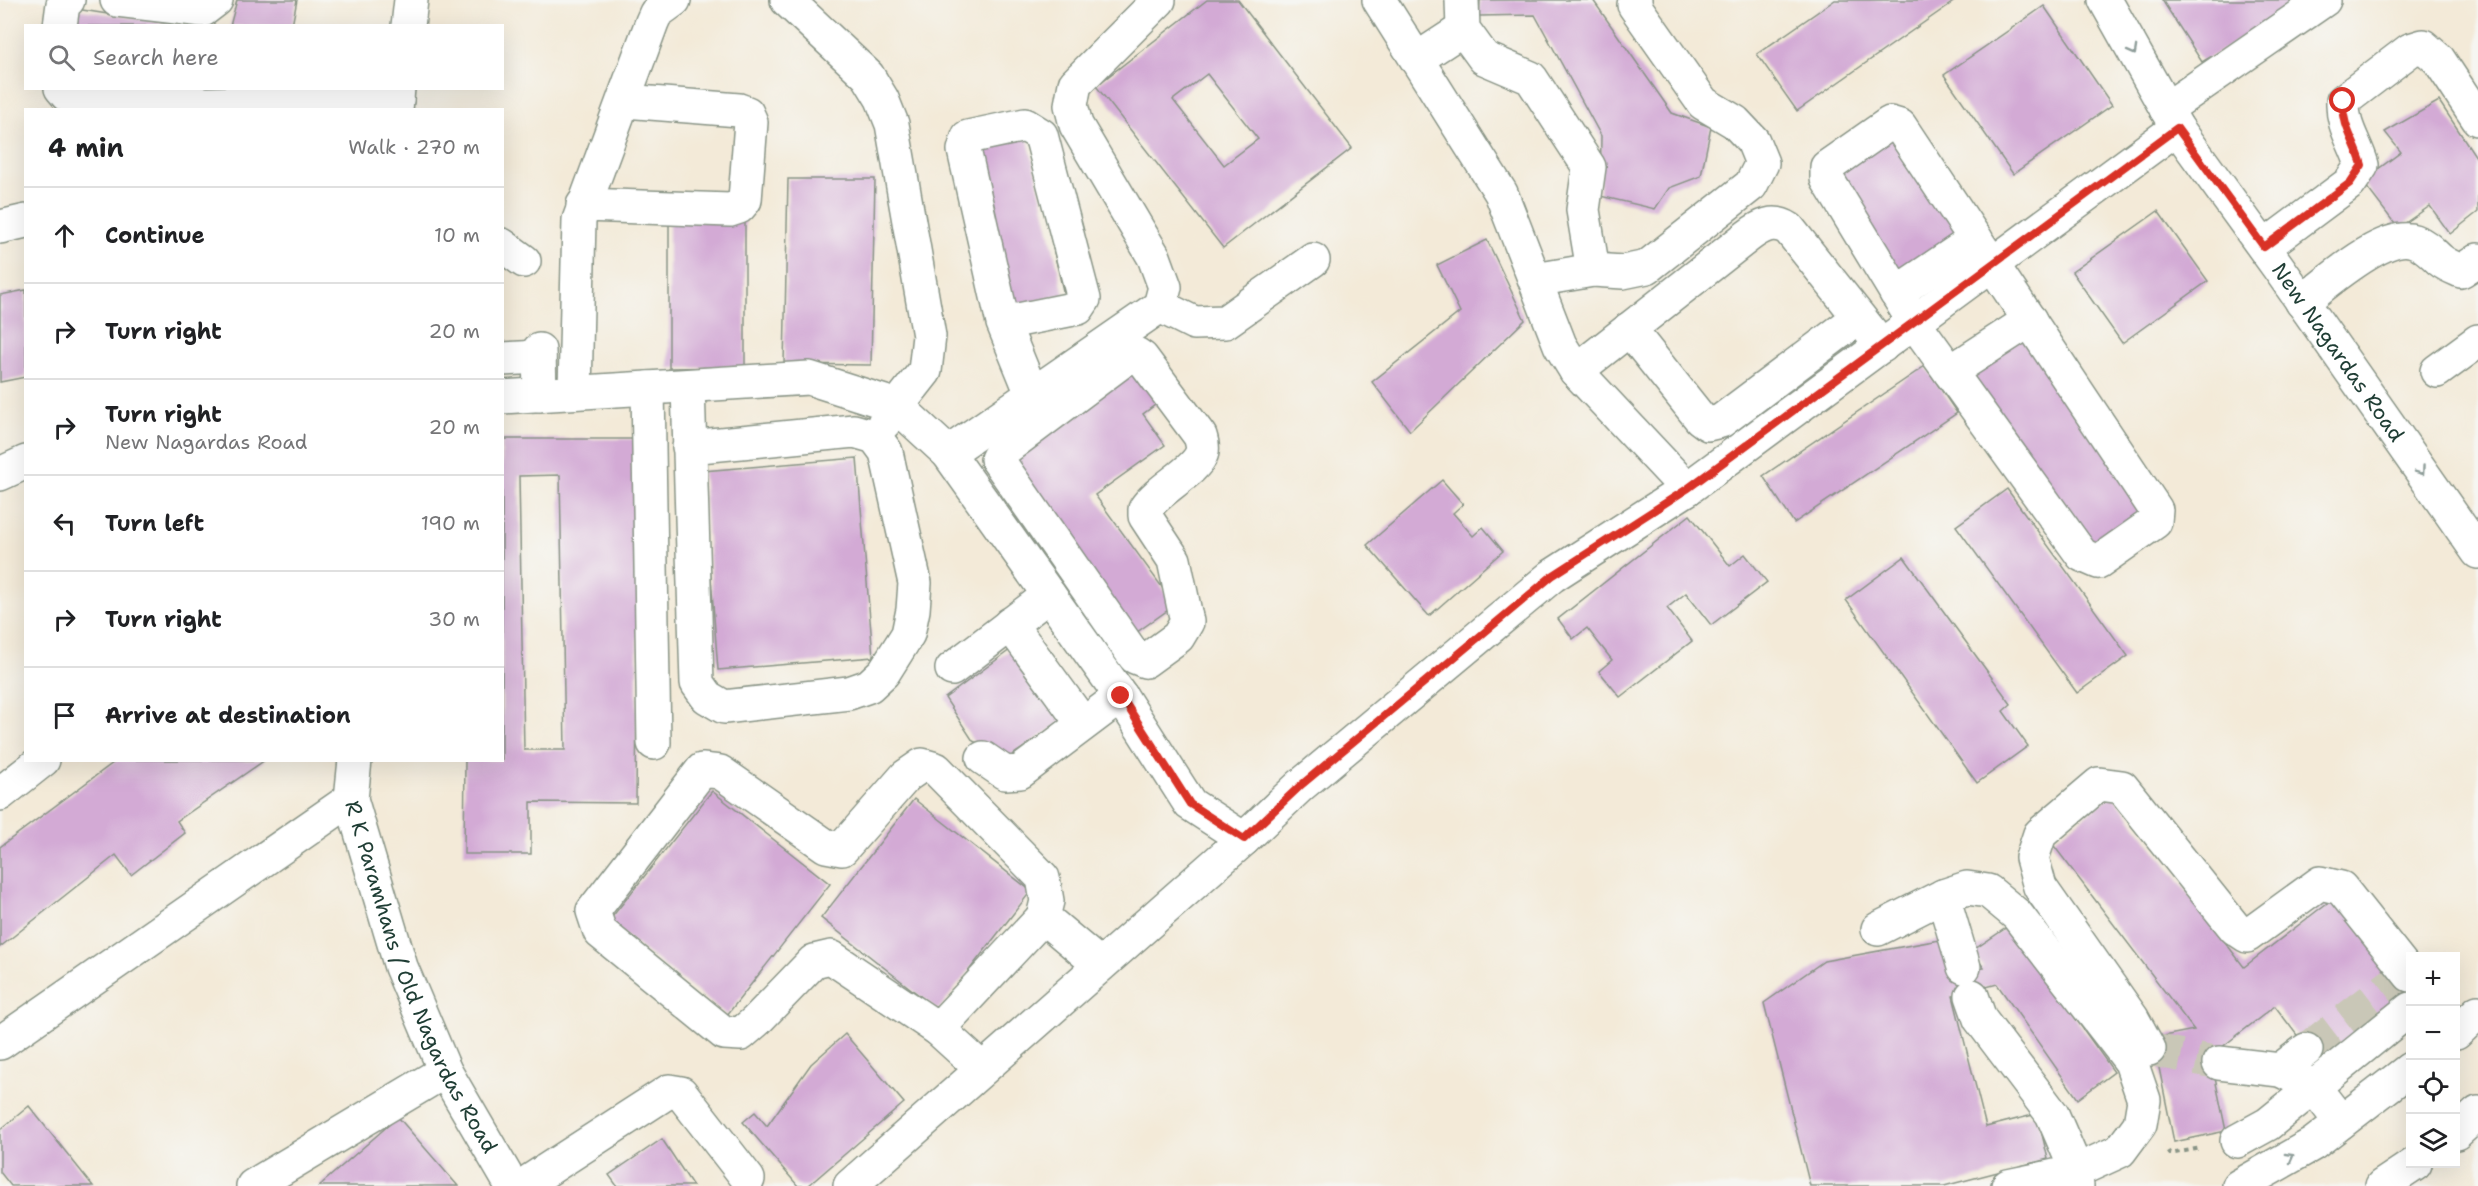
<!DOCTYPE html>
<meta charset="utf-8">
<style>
:root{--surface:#fff;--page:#f6f6f6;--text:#202124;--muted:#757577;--line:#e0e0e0}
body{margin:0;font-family:"Shantell Sans",sans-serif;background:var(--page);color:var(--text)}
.controls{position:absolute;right:18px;bottom:18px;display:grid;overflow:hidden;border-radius:0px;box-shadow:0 6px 24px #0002}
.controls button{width:54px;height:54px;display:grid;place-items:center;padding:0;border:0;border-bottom:2px solid var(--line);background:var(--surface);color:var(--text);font:30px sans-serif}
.stop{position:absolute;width:18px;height:18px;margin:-14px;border:4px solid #d93025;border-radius:50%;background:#fff}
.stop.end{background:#d93025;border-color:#fff;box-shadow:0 2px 6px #0008}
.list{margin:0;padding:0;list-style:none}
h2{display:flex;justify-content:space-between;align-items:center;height:78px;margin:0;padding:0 24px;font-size:26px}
h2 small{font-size:20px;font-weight:400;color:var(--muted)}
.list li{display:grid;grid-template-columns:39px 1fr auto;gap:18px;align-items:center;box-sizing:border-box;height:96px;padding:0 24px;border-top:2px solid var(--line)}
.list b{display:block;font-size:22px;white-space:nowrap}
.list p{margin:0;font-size:20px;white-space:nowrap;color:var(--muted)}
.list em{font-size:20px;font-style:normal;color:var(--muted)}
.icon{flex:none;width:33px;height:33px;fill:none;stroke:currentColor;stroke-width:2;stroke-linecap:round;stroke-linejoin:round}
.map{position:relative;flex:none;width:2478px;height:1186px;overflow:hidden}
.search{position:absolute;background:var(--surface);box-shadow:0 6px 24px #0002;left:24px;top:24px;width:480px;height:66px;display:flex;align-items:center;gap:15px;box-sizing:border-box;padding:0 21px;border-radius:0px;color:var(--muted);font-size:22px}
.panel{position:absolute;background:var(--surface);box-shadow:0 6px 24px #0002;left:24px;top:108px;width:480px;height:654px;border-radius:0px}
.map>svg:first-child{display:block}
</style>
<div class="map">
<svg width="2478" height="1186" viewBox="0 0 2478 1186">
<rect width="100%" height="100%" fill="#f6f6f2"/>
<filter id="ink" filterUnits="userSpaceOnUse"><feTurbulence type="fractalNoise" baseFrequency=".0167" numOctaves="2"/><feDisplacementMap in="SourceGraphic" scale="12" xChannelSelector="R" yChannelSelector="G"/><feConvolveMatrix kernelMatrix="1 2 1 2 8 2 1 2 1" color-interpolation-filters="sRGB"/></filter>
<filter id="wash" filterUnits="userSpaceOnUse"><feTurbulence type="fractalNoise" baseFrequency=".008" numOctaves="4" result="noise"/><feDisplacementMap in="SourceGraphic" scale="24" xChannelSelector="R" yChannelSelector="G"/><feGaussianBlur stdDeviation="1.35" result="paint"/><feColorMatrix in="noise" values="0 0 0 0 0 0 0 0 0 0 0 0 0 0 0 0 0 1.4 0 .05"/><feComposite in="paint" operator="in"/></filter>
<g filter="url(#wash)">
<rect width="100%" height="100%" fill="#f3ead8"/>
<g id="blocks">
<g fill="#d3aad5" fill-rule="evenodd">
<path d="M237 0H297L292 26H230Z"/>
<path d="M1207 0H1238L1352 148 1223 248 1096 86ZM1207 74 1258 139 1224 165 1173 100Z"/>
<path d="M1480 0H1593L1672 113 1711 127 1701 176 1669 188 1655 209 1600 196 1601 136 1535 15 1479 16Z"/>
<path d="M1835 0H1956L1797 111 1757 54Z"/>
<path d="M2162 0H2308L2202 62Z"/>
<path d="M2044 6 2112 105 2013 174 1944 75Z"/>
<path d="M76 9 170 24V26H75Z"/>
<path d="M2439 101 2478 160V212L2450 234 2430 206 2398 228 2362 181 2401 152 2385 132Z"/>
<path d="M1893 129 1966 239 1904 280 1831 171Z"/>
<path d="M1027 136 1064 295 1009 307 973 148Z"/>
<path d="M788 179H875L871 365 784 364Z"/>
<path d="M2158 211 2208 281 2122 343 2072 272Z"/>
<path d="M745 220V367L669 368V221Z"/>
<path d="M1487 240 1525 320 1410 431 1372 382 1460 312 1437 265Z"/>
<path d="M26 290V377L0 382V295Z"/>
<path d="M2027 331 2149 518 2092 554 1965 367Z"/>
<path d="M1925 366 1957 413 1794 523 1763 476Z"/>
<path d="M1135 369 1159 402 1143 414 1165 445 1095 495 1175 605 1130 637 1004 464Z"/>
<path d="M502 439H639L636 803 531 802V854H464L465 760H502ZM560 475 565 750H524L519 476Z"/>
<path d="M857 458 873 657 718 670 703 471Z"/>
<path d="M1442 480 1463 504 1453 513 1473 536 1483 527 1503 551 1429 616 1367 545Z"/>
<path d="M2007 489 2128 656 2077 693 1956 526Z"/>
<path d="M1690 515 1730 566 1745 554 1767 582 1711 625 1686 593 1667 608 1692 641 1620 697 1599 671 1612 660 1587 628 1573 639 1558 619Z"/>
<path d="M1904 557 2011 704 2003 711 2028 746 1977 783 1846 600Z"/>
<path d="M1018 644 1067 718 1008 758 973 741 945 698Z"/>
<path d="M117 760H265L177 821 185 833 131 875 116 855 0 947V847Z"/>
<path d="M712 791 830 884 727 1015 608 922Z"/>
<path d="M2113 795 2244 967 2335 897 2408 993 2317 1062 2275 1006 2213 1054 2209 1049 2226 1131 2174 1142 2153 1038 2194 1030 2051 842Z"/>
<path d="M914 799 1031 891 938 1010 821 918Z"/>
<path d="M2009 926 2114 1072 2078 1099 1997 984 1953 996 1986 1127 2037 1114 2048 1159 1944 1186H1810L1764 1003 1824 961 1945 939 1950 974 1984 968 1972 951Z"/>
<path d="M845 1034 904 1103 808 1186H798L743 1122 755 1112 767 1126 811 1064Z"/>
<path d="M29 1106 93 1186H11L0 1172V1130Z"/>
<path d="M398 1117 458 1186H319Z"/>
<path d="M662 1139 693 1186H617L609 1175Z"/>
</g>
</g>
</g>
<g filter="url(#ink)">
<use href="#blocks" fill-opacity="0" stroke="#899486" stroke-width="1.5"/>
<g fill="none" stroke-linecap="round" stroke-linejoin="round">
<g stroke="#c9c7b7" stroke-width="33" stroke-dasharray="33 16" stroke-linecap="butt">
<path d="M2149 1049 2219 1063"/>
<path d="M2306 1050 2400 978"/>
</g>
<g stroke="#899486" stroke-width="36">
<g id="minor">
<path d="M117 0 203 10 216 0"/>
<path d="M787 0 868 76 882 99 892 124 929 336 925 371 884 423"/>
<path d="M1379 0 1501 193 1560 345 1576 371 1687 489"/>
<path d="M1462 0 1463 29 1484 58 1531 78 1589 167 1583 210 1593 270"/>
<path d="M60 26 63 4 68 0"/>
<path d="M1417 59 1463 29"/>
<path d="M61 88 67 95 207 104 397 99"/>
<path d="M2166 109 2324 0"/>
<path d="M1890 123 1900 126 2156 510 2155 522 2098 562 2082 555 1914 322 1827 179V167Z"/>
<path d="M583 205 730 210 739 207 745 200 751 122 747 113 739 110 625 101"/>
<path d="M0 227 26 221"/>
<path d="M502 245 524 261"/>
<path d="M2264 247 2350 183 2362 165C2355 141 2342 127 2343 101L2410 50 2423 46 2439 60 2478 119"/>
<path d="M1535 280 1593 270 1623 272 1647 267 1751 185 1762 163 1753 141 1735 122 1703 103 1634 5 1635 0"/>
<path d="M1896 293 1976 239"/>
<path d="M2302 302C2326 284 2384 231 2414 241 2426 245 2432 253 2440 260 2446 265 2454 268 2461 271L2478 260"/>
<path d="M1160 306 1194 323 1225 322 1313 260"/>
<path d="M1003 323 1078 308 1084 299 1041 135 1025 125 968 137 964 150 1003 323 1032 394"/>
<path d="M1629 329 1700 418 1708 424 1721 421 1858 318"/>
<path d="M539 350 540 395"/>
<path d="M1136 354 1142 358 1200 436C1202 442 1204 449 1201 455 1194 472 1158 489 1145 509V516L1174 560 1187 622 1178 637 1145 661 1135 657 997 459 1002 451 1122 361Z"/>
<path d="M502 359 539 357"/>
<path d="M1576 371 1748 236C1761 226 1774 219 1789 229L1882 346"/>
<path d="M2437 371 2478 341"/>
<path d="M1950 372 2030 320"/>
<path d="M688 386 697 683 707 697 724 707 849 693 869 686 884 672 908 634 913 610 915 583 886 452 875 437 854 431 689 447"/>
<path d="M648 388 654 743"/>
<path d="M575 392 579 220 652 22 656 13 674 0"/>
<path d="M502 397 809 378 897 406 948 453 1121 696 1190 804 1244 839 1300 786 1552 576 1687 489 2177 128"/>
<path d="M948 453 1160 306 1165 287 1154 257 1076 125 1071 105 1075 84 1159 0"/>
<path d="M0 474 26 462"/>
<path d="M1010 624 1083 724"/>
<path d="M952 669 1049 595"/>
<path d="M983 758 1005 773 1020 772 1121 696"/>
<path d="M0 794 43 760"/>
<path d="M1943 896 1967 888 1988 891 2017 915 2131 1062 2144 1100 2140 1124 2120 1151 2074 1172 2008 1186"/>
<path d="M1878 929 1943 896 1964 967"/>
<path d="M1972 996 1980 1019 2052 1114 2071 1158 2077 1186"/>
<path d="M938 1029 1043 917"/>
<path d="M0 1043 351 799"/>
<path d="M2149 1049 2132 1018 2040 887 2032 858 2040 834 2099 784 2122 787 2235 928 2247 936 2320 883 2341 888 2410 975"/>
<path d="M2219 1063 2280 1070 2313 1086 2341 1122"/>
<path d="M982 1069 938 1029 831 957 814 961 756 1021 741 1034 724 1033 600 932 593 911 702 770 720 772 826 846 842 849 906 776 922 765 936 769 1043 878 1047 901 1043 917 1100 965"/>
<path d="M2280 1070 2306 1050"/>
<path d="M2237 1141 2268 1124 2410 1009"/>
<path d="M253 1186 445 1071"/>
<path d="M522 1186 669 1091 681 1093 748 1179"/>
<path d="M850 1186 1244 839"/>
</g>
</g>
<g stroke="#899486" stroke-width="36">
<g id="major">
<path id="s1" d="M2105 0 2177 128 2278 267 2478 552"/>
<path d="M408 26 411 0"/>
<path d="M396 110 398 88"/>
<path id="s2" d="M355 760 351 799 401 967 445 1071 512 1186"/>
<path d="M2456 1033 2478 1012"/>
<path d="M2456 1133 2478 1113"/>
<path d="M2239 1186 2313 1144 2410 1069"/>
<path d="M2382 1186 2415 1164"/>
</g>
</g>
<path stroke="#899486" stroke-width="4" stroke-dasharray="4.5 4.5" stroke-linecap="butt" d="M2168 1151 2170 1154 2201 1148"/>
<use href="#minor" stroke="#fff" stroke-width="33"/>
<use href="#major" stroke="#fff" stroke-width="33"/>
</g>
<defs><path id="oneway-chevron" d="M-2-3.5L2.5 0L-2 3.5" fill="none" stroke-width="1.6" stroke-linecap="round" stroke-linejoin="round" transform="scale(1.5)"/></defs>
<g stroke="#8f9e9a">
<use href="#oneway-chevron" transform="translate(2133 51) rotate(61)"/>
<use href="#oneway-chevron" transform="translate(2421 471) rotate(55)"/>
<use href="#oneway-chevron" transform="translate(2290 1157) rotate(-29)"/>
</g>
</g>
<g fill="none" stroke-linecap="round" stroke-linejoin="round" filter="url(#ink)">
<path stroke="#d93025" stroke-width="8" d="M1121 696 1190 804 1244 839 1300 786 1552 576 1687 489 2177 128 2264 247 2350 183 2362 165C2355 141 2342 127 2343 101"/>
</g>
<g text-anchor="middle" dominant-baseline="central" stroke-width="6" stroke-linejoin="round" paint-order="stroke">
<g font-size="21" fill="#1f3d34" stroke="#f6f6f2">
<text stroke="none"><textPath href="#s1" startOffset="423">New Nagardas Road</textPath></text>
<text stroke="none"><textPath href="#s2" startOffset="231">R K Paramhans / Old Nagardas Road</textPath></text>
</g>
</g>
</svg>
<div class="controls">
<button>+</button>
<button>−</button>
<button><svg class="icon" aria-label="locate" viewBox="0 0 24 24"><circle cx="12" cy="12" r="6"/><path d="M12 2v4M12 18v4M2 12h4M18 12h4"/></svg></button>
<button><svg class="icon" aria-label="layers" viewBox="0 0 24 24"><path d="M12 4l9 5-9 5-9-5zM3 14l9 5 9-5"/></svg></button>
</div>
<div class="stop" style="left:2343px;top:101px"></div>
<div class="stop end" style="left:1121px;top:696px"></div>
<div class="search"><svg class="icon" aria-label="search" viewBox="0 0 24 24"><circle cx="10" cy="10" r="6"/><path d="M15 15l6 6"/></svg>Search here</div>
<section class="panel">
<h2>4 min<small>Walk · 270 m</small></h2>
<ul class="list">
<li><svg class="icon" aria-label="ahead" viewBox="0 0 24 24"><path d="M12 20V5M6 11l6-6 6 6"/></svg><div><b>Continue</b></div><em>10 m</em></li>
<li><svg class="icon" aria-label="right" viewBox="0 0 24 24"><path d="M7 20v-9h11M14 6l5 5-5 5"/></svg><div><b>Turn right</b></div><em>20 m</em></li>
<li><svg class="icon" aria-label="right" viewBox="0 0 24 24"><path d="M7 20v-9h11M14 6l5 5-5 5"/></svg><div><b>Turn right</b><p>New Nagardas Road</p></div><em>20 m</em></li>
<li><svg class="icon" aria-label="left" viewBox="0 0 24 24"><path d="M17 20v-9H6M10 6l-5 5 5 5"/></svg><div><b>Turn left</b></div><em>190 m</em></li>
<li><svg class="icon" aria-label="right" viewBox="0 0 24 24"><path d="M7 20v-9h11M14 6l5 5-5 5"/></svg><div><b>Turn right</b></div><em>30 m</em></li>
<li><svg class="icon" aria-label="arrive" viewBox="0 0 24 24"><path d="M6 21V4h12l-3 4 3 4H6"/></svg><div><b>Arrive at destination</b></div></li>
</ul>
</section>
</div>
